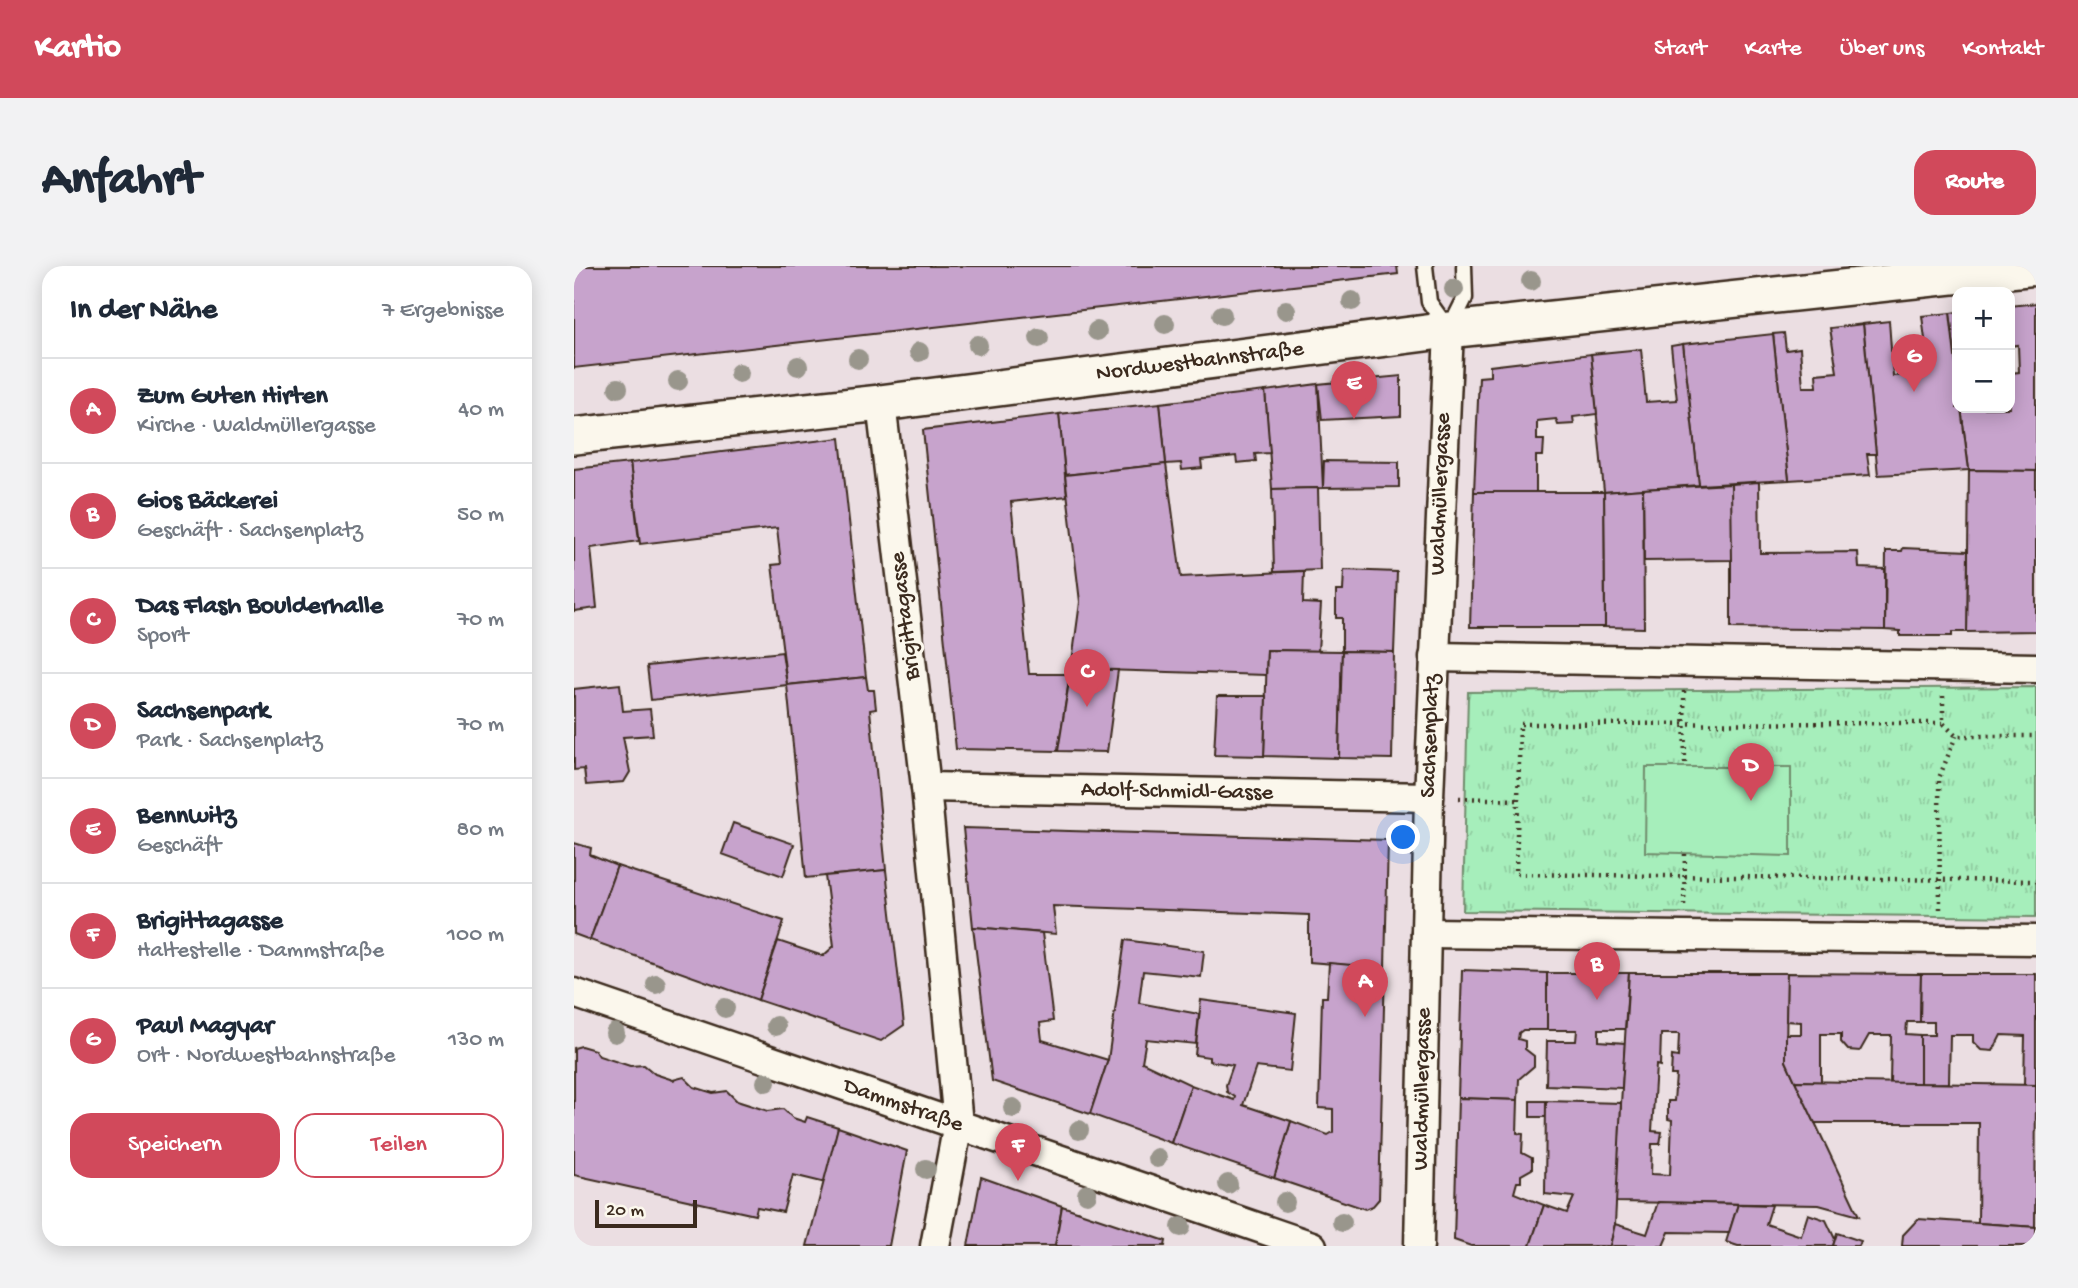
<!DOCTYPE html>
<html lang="de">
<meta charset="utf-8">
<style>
:root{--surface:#fff;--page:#f2f2f3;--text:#1f2937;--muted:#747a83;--line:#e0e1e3;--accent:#d1495b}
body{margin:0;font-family:"Gochi Hand",sans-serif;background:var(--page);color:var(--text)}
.controls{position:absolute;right:21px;top:21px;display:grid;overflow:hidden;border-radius:14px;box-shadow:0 4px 18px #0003}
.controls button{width:63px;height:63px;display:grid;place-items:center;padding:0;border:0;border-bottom:2px solid var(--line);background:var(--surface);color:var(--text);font:35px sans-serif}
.scale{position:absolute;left:21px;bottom:18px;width:102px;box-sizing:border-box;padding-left:7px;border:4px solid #3b2a1e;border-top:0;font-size:19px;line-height:24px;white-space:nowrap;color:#3b2a1e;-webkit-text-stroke:5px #fbf7ec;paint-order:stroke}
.you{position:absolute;left:830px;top:572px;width:24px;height:24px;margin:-18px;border:5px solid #fff;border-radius:50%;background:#1a73e8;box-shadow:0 0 0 10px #1a73e833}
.badge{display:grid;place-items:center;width:46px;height:46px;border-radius:50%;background:var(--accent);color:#fff;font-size:23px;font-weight:700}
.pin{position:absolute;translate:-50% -58px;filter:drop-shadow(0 2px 4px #0008)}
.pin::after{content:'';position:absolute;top:37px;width:24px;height:21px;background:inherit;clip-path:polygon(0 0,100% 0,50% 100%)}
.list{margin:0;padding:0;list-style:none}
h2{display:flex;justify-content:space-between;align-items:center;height:91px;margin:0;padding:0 28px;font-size:30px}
h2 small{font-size:23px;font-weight:400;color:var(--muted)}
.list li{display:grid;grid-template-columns:46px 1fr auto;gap:21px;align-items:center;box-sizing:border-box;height:105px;padding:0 28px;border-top:2px solid var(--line)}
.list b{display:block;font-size:26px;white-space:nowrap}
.list p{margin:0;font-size:23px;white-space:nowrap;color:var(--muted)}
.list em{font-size:23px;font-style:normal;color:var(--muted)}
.actions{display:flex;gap:14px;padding:21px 28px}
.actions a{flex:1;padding:16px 0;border:2px solid var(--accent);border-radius:21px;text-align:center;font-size:24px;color:var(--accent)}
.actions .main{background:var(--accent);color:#fff}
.map{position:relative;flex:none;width:1462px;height:980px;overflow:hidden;border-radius:21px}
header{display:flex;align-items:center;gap:42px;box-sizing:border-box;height:98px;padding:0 35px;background:var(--accent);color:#fff}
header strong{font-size:33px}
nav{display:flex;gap:38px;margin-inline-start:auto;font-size:24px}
.intro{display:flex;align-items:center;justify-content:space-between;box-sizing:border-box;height:168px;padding:0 42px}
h1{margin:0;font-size:49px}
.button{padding:18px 32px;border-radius:21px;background:var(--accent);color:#fff;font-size:24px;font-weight:700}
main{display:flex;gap:42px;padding:0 42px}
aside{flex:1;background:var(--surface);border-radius:21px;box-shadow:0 4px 18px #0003}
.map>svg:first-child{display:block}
</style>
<header>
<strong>Kartio</strong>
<nav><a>Start</a><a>Karte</a><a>Über uns</a><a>Kontakt</a></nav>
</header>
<div class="intro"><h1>Anfahrt</h1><a class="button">Route</a></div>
<main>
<aside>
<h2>In der Nähe<small>7 Ergebnisse</small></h2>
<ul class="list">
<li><span class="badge">A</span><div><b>Zum Guten Hirten</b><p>Kirche · Waldmüllergasse</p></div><em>40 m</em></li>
<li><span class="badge">B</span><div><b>Gios Bäckerei</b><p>Geschäft · Sachsenplatz</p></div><em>50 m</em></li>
<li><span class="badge">C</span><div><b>Das Flash Boulderhalle</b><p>Sport</p></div><em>70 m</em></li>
<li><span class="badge">D</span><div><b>Sachsenpark</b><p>Park · Sachsenplatz</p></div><em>70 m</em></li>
<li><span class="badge">E</span><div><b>Bennwitz</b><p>Geschäft</p></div><em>80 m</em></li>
<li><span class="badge">F</span><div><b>Brigittagasse</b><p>Haltestelle · Dammstraße</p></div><em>100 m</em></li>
<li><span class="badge">G</span><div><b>Paul Magyar</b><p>Ort · Nordwestbahnstraße</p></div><em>130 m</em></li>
</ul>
<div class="actions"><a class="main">Speichern</a><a>Teilen</a></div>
</aside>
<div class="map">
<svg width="1462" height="980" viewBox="0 0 1462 980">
<defs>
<pattern id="park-tufts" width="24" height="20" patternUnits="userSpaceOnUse" patternTransform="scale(1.75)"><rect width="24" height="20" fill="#a6eebb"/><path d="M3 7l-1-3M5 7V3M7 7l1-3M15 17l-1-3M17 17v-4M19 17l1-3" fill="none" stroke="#90cca0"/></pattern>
</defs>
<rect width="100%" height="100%" fill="#ebdee2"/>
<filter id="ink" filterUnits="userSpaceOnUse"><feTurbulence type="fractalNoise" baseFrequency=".0143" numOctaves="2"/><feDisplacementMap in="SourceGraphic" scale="14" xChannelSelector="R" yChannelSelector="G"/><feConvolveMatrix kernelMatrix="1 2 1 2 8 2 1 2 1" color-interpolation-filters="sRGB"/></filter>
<g filter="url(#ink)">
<path fill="url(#park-tufts)" stroke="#708c6c" stroke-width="2" d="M1462 421V651L889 645 894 426Z"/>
<path fill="#a6eebb" stroke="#708c6c" stroke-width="2" d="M1072 501H1217V590L1071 586Z"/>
<g fill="#c7a3cc" stroke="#3b2a1e" stroke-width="2" fill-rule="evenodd">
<path d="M0 0H823L824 8 0 102Z"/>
<path d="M1462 37V205L1395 204 1387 142H1436V107L1445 106 1444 79 1436 80V40Z"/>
<path d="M1383 46V108L1376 47Z"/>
<path d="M1376 47 1383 108V142H1387L1395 204 1304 209 1289 58 1315 55 1319 110 1333 109 1345 104 1344 91 1353 89 1348 50Z"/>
<path d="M1289 58 1302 188H1293L1296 209 1215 214 1199 68 1210 67 1212 84 1226 82 1229 121H1243L1242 108 1263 106 1256 62Z"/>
<path d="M1199 68 1215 214 1125 219 1109 78Z"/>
<path d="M1109 78 1125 219 1030 226 1017 88 1067 83 1072 136 1103 134 1097 80Z"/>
<path d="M1017 88 1023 148 999 151 1000 158 984 159 982 153 963 155V174H970L969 190H962V227L900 226 905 111 916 110V100Z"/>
<path d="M827 110V150L748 154 744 118Z"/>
<path d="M744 118 749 222 698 223 691 125Z"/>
<path d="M691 125 696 187 681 188 682 195 663 197 662 190 627 194 628 202 608 204 607 197 592 198 586 137Z"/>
<path d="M586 137 592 198 491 209 485 148Z"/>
<path d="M485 148 493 230 437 236 455 408H496L484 485 382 483 349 164Z"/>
<path d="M266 172 292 411 213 419 198 299 207 298 203 262 66 278 56 197Z"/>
<path d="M750 195 825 196V221L749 222Z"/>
<path d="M56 197 65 275 17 282 23 342 0 345V203Z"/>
<path d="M592 198 607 311 730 305 729 337 747 338 744 385 693 384 692 409 497 403 506 336 491 209Z"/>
<path d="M1395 204 1462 205V365L1393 366Z"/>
<path d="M1185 216 1186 287 1284 286 1285 302 1311 303V364L1157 362V218Z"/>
<path d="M1157 218 1158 294 1070 295 1069 223Z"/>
<path d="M744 222 746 304 700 306 698 223Z"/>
<path d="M1069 223 1070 362 1031 361 1030 226Z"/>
<path d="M900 226H1030L1031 361H896Z"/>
<path d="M1329 282 1394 285 1393 366H1378V370H1326V365L1311 364 1312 285H1328Z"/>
<path d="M770 304 823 306 820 386 768 385V352H762V325H769Z"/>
<path d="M693 384 768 385 765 492 690 490Z"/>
<path d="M768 385 820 386 818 493 765 492Z"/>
<path d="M208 386 213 419 77 434 73 400Z"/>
<path d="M497 403 544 404 533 486 484 485Z"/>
<path d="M292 411 294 424H300L302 443 296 444 312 604 232 612 213 419Z"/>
<path d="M46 418 49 445 76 443 79 469 49 471 56 506 50 516 12 519 10 503 0 504V423Z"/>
<path d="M643 430H692L690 490 640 489Z"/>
<path d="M159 557 220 578 209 610 148 588Z"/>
<path d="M389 562 814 574 811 702 735 696V649L479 640 482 668 399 661Z"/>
<path d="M0 577 17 582 16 589 43 600 16 674 0 668Z"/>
<path d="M43 600 210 655 184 734 16 674Z"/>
<path d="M312 604 330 759 307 775 184 734 204 675 249 690 260 680 251 610Z"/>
<path d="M399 661 468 667 479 755 466 757 468 774 534 794 516 848 418 815Z"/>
<path d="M551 674 630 685 627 711 569 705 565 737 625 748 622 778 572 773 568 796 617 819 597 877 516 848 534 794Z"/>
<path d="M755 697 811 702 805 933 799 940 791 943 700 912 717 855 754 869 759 866V843L745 842 748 731H753Z"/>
<path d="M888 704 973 707V764H949L945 767 944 773 951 775V783L960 790V800L945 813 944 834 884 832Z"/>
<path d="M973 707H1055L1051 763H1025V775L1051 777 1048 822 972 819 973 775H1002L1003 764H973Z"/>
<path d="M1055 707H1213L1212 795 1285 950 1245 939 1041 936ZM1087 768H1105L1104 791 1098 790 1097 809H1102L1100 835H1094V853L1098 854 1096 909 1077 908 1078 878H1086L1088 866 1078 865 1082 799 1086 800Z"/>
<path d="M1213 707 1347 708 1346 756H1333L1332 768 1346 769V818L1316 817 1317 769H1295L1286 785 1274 784 1267 776V768H1247V816L1221 815 1212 795V768H1227V756L1212 755Z"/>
<path d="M1347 708H1462V819H1450L1451 770 1427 769 1419 785 1407 784 1399 776V769H1376L1375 817 1346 818V769H1360V756H1346Z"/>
<path d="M627 734 722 747 716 805 682 801 669 839 717 855 700 912 597 877 617 819 660 834 661 831 653 826 652 819 659 799 635 795V791L621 789Z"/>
<path d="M7 780 21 784 25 790 56 800 70 799 81 808 99 814 110 811 120 821 139 827 153 825 163 835 194 845 209 843 219 852 231 856 233 851 264 861 252 917 219 909 209 946 183 941 181 949 0 909V782Z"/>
<path d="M1221 815 1462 819 1461 961 1404 957 1405 857H1241Z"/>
<path d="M884 832 944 834 943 867 949 868 948 887 958 892V903L947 909V916H943L940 927 970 939 956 980H897L880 974Z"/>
<rect x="956" y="835" width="16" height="16"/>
<path d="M972 835 1047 837 1041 958 1036 980H956L970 939 993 947 1000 931 971 928Z"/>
<path d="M264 861 333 885 315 980H233Z"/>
<path d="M407 911 488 940 481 980H394Z"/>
<path d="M1084 936 1164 938 1155 967 1095 966 1089 980H1036L1041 958 1073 968Z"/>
<path d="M1164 938 1198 939 1192 958 1227 970 1234 948 1252 954 1261 973 1259 980H1164L1152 976Z"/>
<path d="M488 940 592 975 591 980H481Z"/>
<path d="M1344 953 1462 961V980H1328L1329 969Z"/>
<path d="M1263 967 1287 975 1285 980H1259Z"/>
</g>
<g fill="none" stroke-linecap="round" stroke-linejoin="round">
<g stroke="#3b2a1e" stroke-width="19">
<path id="service" d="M851 0 855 36 875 64 891 32 890 0"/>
</g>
<g stroke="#3b2a1e" stroke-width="33">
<g id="minor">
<path d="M307 137 352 521 384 858 361 980"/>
<path d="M860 391 1462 402"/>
<path d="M352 521 855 531"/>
<path d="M852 667 1462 674"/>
<path d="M0 727 738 980"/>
<path d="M845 980 855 531 875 64"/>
</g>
</g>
<g stroke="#3b2a1e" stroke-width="40">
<path id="tertiary" d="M0 170 307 137 875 64 1462 1"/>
</g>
<g stroke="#3b2a1e" stroke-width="4.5" stroke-dasharray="2 5" stroke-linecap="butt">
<path d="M1110 425 1111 501"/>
<path d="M1369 430V457L1382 470H1462"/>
<path d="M1369 457 946 458 942 608 1462 615"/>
<path d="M885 532 944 534"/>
<path d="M1110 639 1111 587"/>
<path d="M1366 643 1365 512 1382 470"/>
</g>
<use href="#service" stroke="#fbf7ec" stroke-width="14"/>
<use href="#minor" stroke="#fbf7ec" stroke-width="28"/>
<use href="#tertiary" stroke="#fbf7ec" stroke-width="35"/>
</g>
<g fill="#99968c">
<circle cx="957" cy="15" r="10"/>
<circle cx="880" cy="23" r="10"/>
<circle cx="778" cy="35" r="10"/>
<circle cx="712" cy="44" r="10"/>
<circle cx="648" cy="49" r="10"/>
<circle cx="591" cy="58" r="10"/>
<circle cx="523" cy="65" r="10"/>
<circle cx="465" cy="72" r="10"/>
<circle cx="404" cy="79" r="10"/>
<circle cx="345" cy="86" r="10"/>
<circle cx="284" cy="93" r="10"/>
<circle cx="224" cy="100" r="10"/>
<circle cx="165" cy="107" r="10"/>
<circle cx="104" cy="115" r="10"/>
<circle cx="44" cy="122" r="10"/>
<circle cx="82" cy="718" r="10"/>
<circle cx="151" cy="742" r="10"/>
<circle cx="202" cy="760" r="10"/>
<circle cx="41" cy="767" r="10"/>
<circle cx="192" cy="816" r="10"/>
<circle cx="439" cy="842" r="10"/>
<circle cx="505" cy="864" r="10"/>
<circle cx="583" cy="892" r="10"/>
<circle cx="352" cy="903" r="10"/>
<circle cx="654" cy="918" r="10"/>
<circle cx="513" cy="928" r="10"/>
<circle cx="711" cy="936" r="10"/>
<circle cx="768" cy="956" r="10"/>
<circle cx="607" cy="961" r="10"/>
</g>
</g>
<g text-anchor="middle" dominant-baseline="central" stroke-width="6" stroke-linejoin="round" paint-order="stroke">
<g font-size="23" fill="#3b2a1e" stroke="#fbf7ec">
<text transform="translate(626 96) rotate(-7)">Nordwestbahnstraße</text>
<text transform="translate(867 228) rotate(-88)">Waldmüllergasse</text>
<text transform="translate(332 350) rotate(-97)">Brigittagasse</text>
<text transform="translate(857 470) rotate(-88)">Sachsenplatz</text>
<text transform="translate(603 526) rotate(1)">Adolf-Schmidl-Gasse</text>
<text transform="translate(849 823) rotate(-89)">Waldmüllergasse</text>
<text transform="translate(329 840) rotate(19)">Dammstraße</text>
</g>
</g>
</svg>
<div class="controls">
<button>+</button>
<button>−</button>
</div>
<div class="scale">20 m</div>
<div class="you"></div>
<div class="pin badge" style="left:791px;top:751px">A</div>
<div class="pin badge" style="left:1023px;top:734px">B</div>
<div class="pin badge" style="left:513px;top:441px">C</div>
<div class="pin badge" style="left:1177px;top:535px">D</div>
<div class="pin badge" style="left:780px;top:153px">E</div>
<div class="pin badge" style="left:444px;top:915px">F</div>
<div class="pin badge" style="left:1340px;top:126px">G</div>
</div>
</main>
